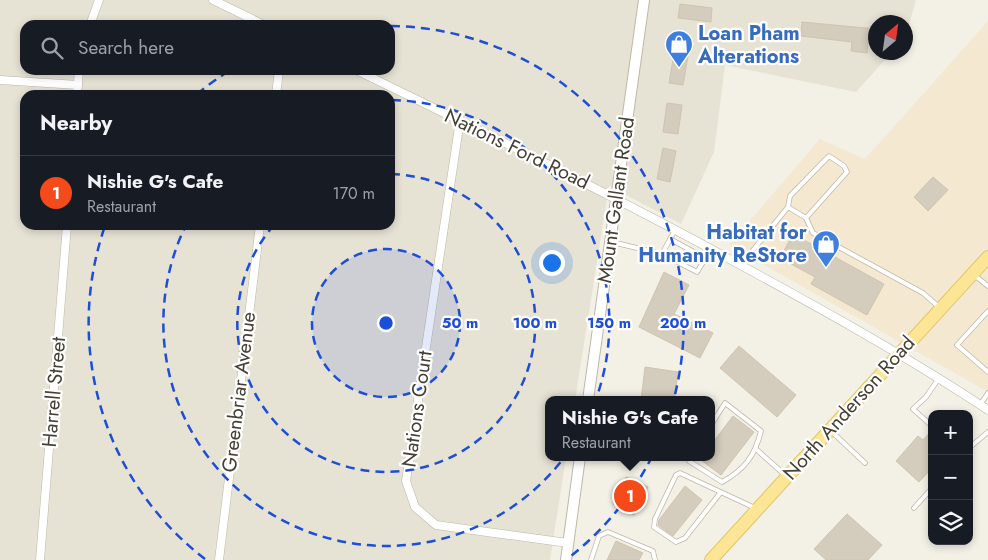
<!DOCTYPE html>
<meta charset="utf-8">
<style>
:root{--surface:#171b24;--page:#242831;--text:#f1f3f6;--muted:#9ea1a6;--line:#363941;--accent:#f54a1a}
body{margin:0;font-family:Jost,sans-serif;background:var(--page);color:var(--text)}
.controls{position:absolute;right:15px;bottom:15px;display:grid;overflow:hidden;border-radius:10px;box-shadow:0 2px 8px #0003}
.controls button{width:45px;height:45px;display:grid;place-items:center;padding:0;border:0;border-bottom:1px solid var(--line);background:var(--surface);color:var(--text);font:25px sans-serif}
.compass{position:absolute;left:868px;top:15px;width:45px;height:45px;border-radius:50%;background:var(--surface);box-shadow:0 2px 8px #0003;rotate:29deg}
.you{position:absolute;left:551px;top:262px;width:18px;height:18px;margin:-12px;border:4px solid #fff;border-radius:50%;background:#1a73e8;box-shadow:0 0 0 8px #1a73e833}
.badge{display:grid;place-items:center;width:32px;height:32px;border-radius:50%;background:var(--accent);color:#fff;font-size:16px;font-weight:700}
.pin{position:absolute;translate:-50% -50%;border:2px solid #fff;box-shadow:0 1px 5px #0006}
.popup{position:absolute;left:545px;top:396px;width:170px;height:65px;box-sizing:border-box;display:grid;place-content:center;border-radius:10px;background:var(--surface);filter:drop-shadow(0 1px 4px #0005);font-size:16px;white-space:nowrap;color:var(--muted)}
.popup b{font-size:19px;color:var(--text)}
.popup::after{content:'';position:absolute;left:50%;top:100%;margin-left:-10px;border:10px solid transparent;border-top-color:var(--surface)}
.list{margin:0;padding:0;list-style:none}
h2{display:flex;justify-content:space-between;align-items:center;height:65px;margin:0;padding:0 20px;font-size:21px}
h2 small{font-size:16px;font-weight:400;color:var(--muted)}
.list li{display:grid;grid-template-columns:32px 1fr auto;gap:15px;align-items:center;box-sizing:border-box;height:75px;padding:0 20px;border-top:1px solid var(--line)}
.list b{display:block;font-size:19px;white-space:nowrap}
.list p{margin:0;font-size:16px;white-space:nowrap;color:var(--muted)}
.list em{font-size:16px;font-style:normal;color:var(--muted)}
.icon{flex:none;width:28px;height:28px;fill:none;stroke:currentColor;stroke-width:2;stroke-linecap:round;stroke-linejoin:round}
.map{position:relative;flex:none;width:988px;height:560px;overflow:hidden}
.search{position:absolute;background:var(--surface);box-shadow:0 2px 8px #0003;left:20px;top:20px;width:375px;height:55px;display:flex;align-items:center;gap:12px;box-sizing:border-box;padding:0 18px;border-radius:15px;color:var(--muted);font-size:19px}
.panel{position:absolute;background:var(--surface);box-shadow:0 2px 8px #0003;left:20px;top:90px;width:375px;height:140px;border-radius:15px}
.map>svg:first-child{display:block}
</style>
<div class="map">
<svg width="988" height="560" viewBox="0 0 988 560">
<rect width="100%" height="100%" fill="#f3f0e6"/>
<path fill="#e6e2d4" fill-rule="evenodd" d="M0 0H916L906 35V22H876V52L891 53 856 92 725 65 714 152 681 224 609 186 575 400H549V457H566L550 560H0ZM25 25H390V70H25ZM25 95H390V225H25Z"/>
<path fill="#f4e8d1" d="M988 21V392L729 245 820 139 865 159Z"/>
<g fill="#d4ccbc" stroke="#cfc4af">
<path d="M680 4 712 8 711 22 678 18Z"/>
<path d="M802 22 876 29V43L868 42 867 53 851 51 852 42 801 36Z"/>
<path d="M674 54 688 56 683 85 669 83Z"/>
<path d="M667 103 682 105 678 134 663 132Z"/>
<path d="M663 148 676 151 670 182 657 179Z"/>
<path d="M933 177 948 190 928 211 914 197Z"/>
<path d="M793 234 884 284 867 315 811 284 815 277 780 258Z"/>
<path d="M664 272 689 285 674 314 713 333 700 358 639 327Z"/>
<path d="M739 346 796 395 777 417 720 368Z"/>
<path d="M645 367 678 372 674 400H641Z"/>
<path d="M733 416 754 432 721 475 697 457H711V445Z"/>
<path d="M932 430V468L919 482 896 461 918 436 923 440Z"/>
<path d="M626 477 648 487 634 515 613 504Z"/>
<path d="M685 486 702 500 673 536 658 525 659 520Z"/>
<path d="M847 514 882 545 868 560H826L814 549Z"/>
<path d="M616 541 643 553 639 560H607Z"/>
</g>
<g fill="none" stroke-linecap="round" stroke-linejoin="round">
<g stroke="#beb8a9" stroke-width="5.5">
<g id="service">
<path d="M788 207 790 196 829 156 844 166 847 172 806 218"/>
<path d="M670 239 705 258"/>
<path d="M612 242 662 254 697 272 711 249"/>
<path d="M662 254 675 230"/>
<path d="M741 265 788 207 806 218 813 233 923 293 940 308"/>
<path d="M974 275 988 286"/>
<path d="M988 311 957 345 988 372"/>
<path d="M980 405 988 393"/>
<path d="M932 426 913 409 926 397 939 378"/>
<path d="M831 431 865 463"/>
<path d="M969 448 988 432"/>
<path d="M757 450 785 475"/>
<path d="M692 457 689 461 722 482C744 470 755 456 761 431L725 403 711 425"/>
<path d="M721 492 685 538 676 542 654 527 655 519 676 475 680 473 755 508"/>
<path d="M914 508 932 488"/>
<path d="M591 560 599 536 608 532 653 551 655 560"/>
</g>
</g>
<g stroke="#beb8a9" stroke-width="9">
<g id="minor">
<path d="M213 0 264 25"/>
<path d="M90 25 99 0"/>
<path d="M356 70C475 128 594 186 711 249 805 300 899 351 988 410"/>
<path d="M0 80 78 85"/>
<path d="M77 95 79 70"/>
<path d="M276 95 279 70"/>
<path d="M460 120 406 481 415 507 436 525 568 543"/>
<path d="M40 560 67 225"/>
<path d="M219 560 260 225"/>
</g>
</g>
<g stroke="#beb8a9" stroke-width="12">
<g id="tertiary">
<path d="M588 400 644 0"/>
<path d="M566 560 580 457"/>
</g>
</g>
<g stroke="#e1c566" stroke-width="14">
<path id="primary" d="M711 560 988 257"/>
</g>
<use href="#service" stroke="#fff" stroke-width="4"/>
<use href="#minor" stroke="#fff" stroke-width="8"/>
<use href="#tertiary" stroke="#fff" stroke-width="10"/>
<use href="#primary" stroke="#fce696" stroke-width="12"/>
</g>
<circle cx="386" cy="323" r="74" fill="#1d4ed8" fill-opacity=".12"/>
<g fill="none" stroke="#1d4ed8" stroke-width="2.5" stroke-dasharray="9 6">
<circle cx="386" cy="323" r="74"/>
<path d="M391 174A149 149 0 1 1 274 225"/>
<path d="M392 100A223 223 0 1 1 186 225"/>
<path d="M205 559A297 297 0 0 1 105 226M197 94A297 297 0 0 1 229 71M391 26A297 297 0 0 1 567 559"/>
</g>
<defs>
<g id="shop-pin" transform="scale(1.4375)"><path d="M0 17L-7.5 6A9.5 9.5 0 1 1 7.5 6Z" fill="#3f7fe0" stroke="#fff"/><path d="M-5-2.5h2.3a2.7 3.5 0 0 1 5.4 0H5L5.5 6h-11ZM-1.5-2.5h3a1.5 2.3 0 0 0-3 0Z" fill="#fff"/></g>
</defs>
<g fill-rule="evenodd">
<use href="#shop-pin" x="679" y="44"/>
<use href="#shop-pin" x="826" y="244"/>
</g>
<g text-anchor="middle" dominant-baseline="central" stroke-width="4.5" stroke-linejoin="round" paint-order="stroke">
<g font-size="20" font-weight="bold" fill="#366cbe" stroke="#fff" text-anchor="start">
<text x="698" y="33">Loan Pham<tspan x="698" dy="23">Alterations</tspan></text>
<text x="807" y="232" text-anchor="end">Habitat for<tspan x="807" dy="23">Humanity ReStore</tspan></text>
</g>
<g font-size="20" fill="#454035" stroke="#fff">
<text transform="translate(517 149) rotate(26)">Nations Ford Road</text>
<text transform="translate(616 200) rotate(-82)">Mount Gallant Road</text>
<text transform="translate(54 392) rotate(-85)">Harrell Street</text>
<text transform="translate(239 392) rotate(-83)">Greenbriar Avenue</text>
<text transform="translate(849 408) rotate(-48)">North Anderson Road</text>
<text transform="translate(417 409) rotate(-82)">Nations Court</text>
</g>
</g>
<circle cx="386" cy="323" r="8" fill="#1d4ed8" stroke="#fff" stroke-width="2.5"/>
<g font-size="15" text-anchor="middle" font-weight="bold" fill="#1d4ed8" stroke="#fff" stroke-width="4.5" stroke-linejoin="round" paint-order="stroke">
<text x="460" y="328">50 m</text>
<text x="535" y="328">100 m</text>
<text x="609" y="328">150 m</text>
<text x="683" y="328">200 m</text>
</g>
</svg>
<div class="controls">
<button>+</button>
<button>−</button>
<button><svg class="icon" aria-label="layers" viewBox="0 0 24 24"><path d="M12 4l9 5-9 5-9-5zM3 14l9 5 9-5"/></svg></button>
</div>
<svg class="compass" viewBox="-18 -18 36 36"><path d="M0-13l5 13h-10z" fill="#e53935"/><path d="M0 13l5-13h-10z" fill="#9ea1a6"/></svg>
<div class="you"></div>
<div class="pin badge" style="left:630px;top:496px">1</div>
<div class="popup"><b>Nishie G's Cafe</b>Restaurant</div>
<div class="search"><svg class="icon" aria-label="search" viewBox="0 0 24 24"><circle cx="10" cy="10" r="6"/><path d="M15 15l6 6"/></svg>Search here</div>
<section class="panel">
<h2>Nearby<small></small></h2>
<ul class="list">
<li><span class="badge">1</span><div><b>Nishie G's Cafe</b><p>Restaurant</p></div><em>170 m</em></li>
</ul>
</section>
</div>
